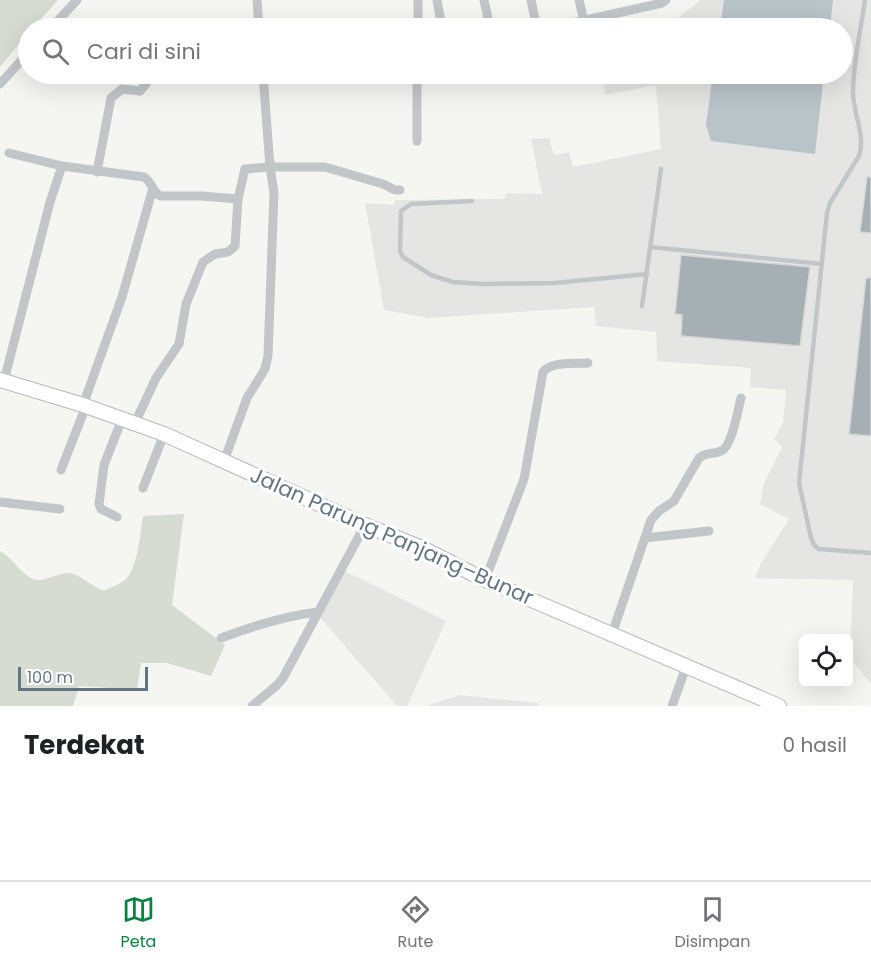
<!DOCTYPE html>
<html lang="id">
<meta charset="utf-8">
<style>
:root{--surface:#fff;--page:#f6f6f6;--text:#202124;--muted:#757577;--line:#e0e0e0;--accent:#0b8043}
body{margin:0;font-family:Poppins,sans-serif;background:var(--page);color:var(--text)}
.controls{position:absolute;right:18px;bottom:18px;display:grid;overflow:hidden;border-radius:9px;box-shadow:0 6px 24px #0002}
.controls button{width:54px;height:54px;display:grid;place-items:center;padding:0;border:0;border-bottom:2px solid var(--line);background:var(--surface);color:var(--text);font:30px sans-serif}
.scale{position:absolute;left:18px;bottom:15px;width:130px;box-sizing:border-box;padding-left:6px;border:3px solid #647582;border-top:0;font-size:16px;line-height:21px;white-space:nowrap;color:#647582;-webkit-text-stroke:4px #fff;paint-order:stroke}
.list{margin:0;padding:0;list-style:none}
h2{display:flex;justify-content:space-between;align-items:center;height:78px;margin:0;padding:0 24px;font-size:26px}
h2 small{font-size:20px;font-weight:400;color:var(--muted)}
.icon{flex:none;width:33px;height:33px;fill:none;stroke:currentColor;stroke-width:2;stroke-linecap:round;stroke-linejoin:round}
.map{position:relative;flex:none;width:871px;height:706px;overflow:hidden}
.search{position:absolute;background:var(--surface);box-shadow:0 6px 24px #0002;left:18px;right:18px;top:18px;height:66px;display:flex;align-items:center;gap:15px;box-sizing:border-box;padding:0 21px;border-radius:33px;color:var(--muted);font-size:22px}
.sheet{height:174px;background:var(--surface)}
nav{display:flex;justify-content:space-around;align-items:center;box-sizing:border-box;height:84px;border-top:2px solid var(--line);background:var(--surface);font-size:16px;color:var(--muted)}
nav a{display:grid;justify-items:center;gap:3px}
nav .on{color:var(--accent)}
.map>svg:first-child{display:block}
</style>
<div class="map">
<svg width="871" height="706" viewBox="0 0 871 706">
<rect width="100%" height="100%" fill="#f5f5f1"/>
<g fill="#e5e6e4">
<path d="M700 0H871V684L850 658 853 580 755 578 760 565 789 519 760 504 764 483 782 447 774 439 783 422 786 390 750 387 751 368 657 361 656 332 596 326 594 307 428 318 384 310 365 203 394 205 395 200 504 199 506 193 542 194 531 139 549 138 554 155 569 152 573 167 661 149 656 85 605 95 604 80 561 81V74H842V28H670L671 24Z"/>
<path d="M343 570 446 621 407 706H397L318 615Z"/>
<path d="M459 695 538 703V706H427Z"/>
</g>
<g fill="#d6dcd2">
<path d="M0 0H58L33 28H28V33L0 67Z"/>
<path d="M184 514 172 605 225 645 211 676 167 663H141L137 690 79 686 73 706H0V551C13 558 19 573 33 579 44 583 58 572 70 573 79 574 93 587 104 591 111 587 119 585 125 580 138 568 140 533 143 516Z"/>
</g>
<g fill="#b9c4c8">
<path d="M724 0H833L830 28H720Z"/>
<path d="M713 74H824L815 154 711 141 706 125Z"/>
</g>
<g fill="#a6afb4" stroke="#d6d6d4" stroke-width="1.5">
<path d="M867 177H871V233L860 232Z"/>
<path d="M681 255 810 267 800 346 681 336 682 315 675 314Z"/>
<path d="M866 278H871V436L849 434Z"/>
</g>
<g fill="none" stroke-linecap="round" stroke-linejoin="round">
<g stroke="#b5b9bd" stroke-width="16">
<path id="primary" d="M0 380 83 405 164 434 365 525 422 548 485 580 779 706"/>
</g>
<g stroke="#c2c6c9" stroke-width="4.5">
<path d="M865 0C861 29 853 63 853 92 853 113 866 136 859 156L830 203 827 213 799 483 811 538 814 545 819 549 871 553"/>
<path d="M472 201 411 204 401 211 400 251 403 257 431 275 453 282 482 284 555 283 647 274"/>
<path d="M650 247 822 264"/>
<path d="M642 306 661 169"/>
</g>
<g stroke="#c2c6c9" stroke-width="9">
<path d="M257 0 259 28"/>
<path d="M437 0 442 28"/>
<path d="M484 0 490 28"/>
<path d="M531 0 537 28"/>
<path d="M579 0 584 21"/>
<path d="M51 28 77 0"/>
<path d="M418 28V0"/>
<path d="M550 28 662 3 666 0"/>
<path d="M0 84 28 53"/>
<path d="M417 141V74"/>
<path d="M62 166 144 177C152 182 152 191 160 196H202L238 199"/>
<path d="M97 172 111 98 122 89 140 91 146 84V74"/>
<path d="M4 381 50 202 62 166 9 153"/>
<path d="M83 405 122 297 153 188"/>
<path d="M135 423 156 378 179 344 186 304 203 262 215 254 228 252 235 246 238 199 245 169 270 167H325L383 184 395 190H400"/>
<path d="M224 461 247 398 265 369 268 356 274 193 270 167 263 74"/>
<path d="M61 470 86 406"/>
<path d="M143 488 164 434"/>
<path d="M0 502 60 509"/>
<path d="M117 517 101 509 99 504 104 465 122 419"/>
<path d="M645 538 709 531"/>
<path d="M485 580 524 479 543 372C551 361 575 364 588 363"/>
<path d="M612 634 651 520 659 511 674 501 699 458C707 451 713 455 721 451 732 447 738 409 741 398"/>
<path d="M221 638C253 626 284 616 318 612"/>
<path d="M252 706 276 686 283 678 365 525"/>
<path d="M672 706 686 667"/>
</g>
<use href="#primary" stroke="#fff" stroke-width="14"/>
</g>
<g text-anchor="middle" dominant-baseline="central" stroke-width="6" stroke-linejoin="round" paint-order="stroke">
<g font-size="21" fill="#647582" stroke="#fff">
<text transform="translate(392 536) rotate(24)">Jalan Parung Panjang–Bunar</text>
</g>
</g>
</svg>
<div class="controls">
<button><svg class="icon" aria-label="locate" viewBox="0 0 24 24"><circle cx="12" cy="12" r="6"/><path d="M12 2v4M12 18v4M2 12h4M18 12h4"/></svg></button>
</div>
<div class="scale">100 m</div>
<div class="search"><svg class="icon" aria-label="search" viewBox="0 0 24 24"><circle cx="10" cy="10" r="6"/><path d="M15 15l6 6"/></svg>Cari di sini</div>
</div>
<section class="sheet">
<h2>Terdekat<small>0 hasil</small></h2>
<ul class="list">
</ul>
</section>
<nav>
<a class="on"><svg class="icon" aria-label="map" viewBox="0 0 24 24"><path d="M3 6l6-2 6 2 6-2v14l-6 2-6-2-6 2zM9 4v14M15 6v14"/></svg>Peta</a>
<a><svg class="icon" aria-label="directions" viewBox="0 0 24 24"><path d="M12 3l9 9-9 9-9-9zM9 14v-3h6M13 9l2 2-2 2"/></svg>Rute</a>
<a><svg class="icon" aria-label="saved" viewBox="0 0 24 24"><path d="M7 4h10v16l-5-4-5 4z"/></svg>Disimpan</a>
</nav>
